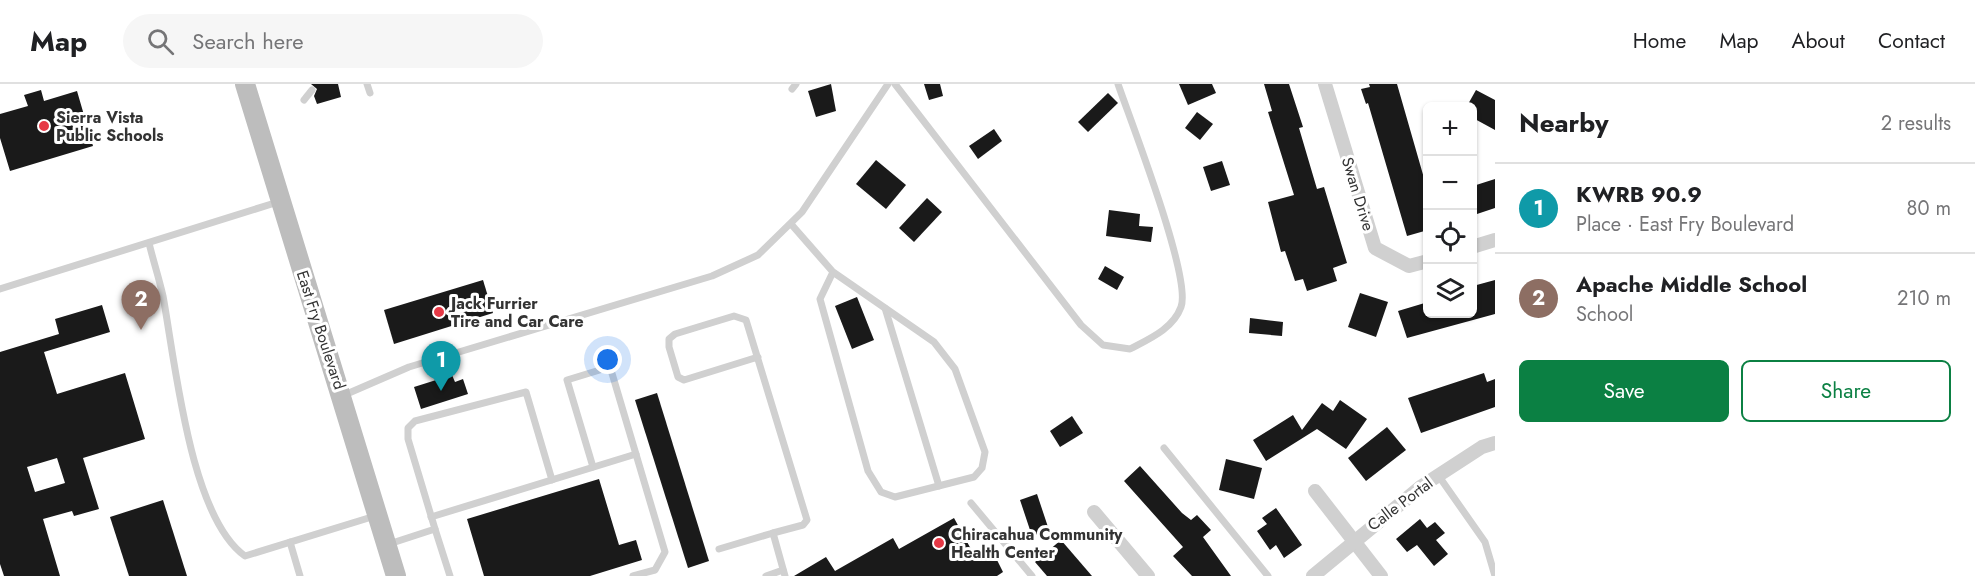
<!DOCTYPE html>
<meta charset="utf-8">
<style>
:root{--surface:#fff;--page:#f6f6f6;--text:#202124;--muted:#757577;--line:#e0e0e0;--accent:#0b8043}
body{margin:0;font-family:Jost,sans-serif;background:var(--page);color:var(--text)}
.controls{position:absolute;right:18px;top:18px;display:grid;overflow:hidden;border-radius:9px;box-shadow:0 2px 4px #0004}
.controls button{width:54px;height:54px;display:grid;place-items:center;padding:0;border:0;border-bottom:2px solid var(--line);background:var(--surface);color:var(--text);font:30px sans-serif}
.you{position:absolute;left:608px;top:276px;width:21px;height:21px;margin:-15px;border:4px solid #fff;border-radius:50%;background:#1a73e8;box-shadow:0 0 0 9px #1a73e833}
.badge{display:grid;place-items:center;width:39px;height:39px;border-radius:50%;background:var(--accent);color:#fff;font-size:20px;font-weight:700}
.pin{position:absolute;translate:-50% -50px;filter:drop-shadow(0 2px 3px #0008)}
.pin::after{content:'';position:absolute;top:32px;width:21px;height:18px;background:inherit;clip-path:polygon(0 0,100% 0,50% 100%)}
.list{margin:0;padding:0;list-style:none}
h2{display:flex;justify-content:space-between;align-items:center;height:78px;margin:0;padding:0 24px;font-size:26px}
h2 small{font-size:20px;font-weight:400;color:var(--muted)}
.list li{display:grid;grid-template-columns:39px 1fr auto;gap:18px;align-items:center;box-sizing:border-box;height:90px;padding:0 24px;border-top:2px solid var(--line)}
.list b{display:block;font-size:22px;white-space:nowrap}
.list p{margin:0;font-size:20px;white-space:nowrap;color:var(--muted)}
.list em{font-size:20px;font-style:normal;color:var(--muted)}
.actions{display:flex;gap:12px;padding:18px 24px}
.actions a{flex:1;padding:14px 0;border:2px solid var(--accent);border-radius:9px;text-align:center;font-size:21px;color:var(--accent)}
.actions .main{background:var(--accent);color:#fff}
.icon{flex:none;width:33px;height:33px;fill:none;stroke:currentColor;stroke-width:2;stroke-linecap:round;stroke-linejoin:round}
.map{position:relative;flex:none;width:1495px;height:492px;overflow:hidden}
header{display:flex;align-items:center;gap:36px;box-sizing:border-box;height:84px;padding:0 30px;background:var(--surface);border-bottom:2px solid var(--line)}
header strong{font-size:28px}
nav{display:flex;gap:33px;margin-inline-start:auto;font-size:21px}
.search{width:420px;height:54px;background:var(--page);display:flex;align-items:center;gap:15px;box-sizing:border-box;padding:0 21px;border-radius:33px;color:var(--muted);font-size:22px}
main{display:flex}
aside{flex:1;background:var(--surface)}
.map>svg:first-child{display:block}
</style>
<header>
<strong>Map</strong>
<div class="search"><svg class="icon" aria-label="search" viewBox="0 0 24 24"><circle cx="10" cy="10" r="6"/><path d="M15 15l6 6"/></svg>Search here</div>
<nav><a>Home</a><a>Map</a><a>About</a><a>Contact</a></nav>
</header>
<main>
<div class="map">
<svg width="1495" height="492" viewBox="0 0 1495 492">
<rect width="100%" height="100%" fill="#fff"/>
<g fill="#1a1a1a" fill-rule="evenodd">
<path d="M311 0H338L341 13 317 20 314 12 317 5Z"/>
<path d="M831 0 836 27 816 33 808 7Z"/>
<path d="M924 0H940L943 12 929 16Z"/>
<path d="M1179 0H1212L1216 9 1188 21Z"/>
<path d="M1264 0H1289L1303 43 1299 44 1317 105 1324 103 1347 179 1333 184 1337 197 1307 207 1303 195 1295 197 1285 167 1281 168 1268 118 1294 111 1268 28 1272 27Z"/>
<path d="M1369 0H1397L1428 108V146L1407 152 1368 19 1366 20 1361 5 1370 3Z"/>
<path d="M41 6 44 17 77 7 93 62 10 87 0 54V30L28 22 24 11Z"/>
<path d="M1476 6 1495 16V46L1473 34V22H1467Z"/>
<path d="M1108 9 1118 19 1088 48 1078 38Z"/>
<path d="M1197 28 1213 40 1200 56 1185 44Z"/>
<path d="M994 45 1002 57 978 75 969 62Z"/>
<path d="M876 76 906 101 886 125 856 100Z"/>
<path d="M1222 77 1230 101 1211 107 1203 83Z"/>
<path d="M1495 95V124L1477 130 1473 117V102Z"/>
<path d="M927 114 942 128 914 158 899 144Z"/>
<path d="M1109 126 1140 130 1139 142 1153 143 1151 158 1106 152Z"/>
<path d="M1105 182 1124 193 1117 206 1098 195Z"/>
<path d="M483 196 493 229 394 260 384 226Z"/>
<path d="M1495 196V230L1407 254 1398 227 1428 218V230H1473V202Z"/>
<path d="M1360 209 1388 218 1376 253 1348 243Z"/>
<path d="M857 213 874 256 852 265 835 222Z"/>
<path d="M102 221 110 248 44 268 57 310 125 289 145 355 83 374 99 425 74 432 72 427 43 435 60 492H4L0 480V268L59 250 55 235ZM57 374 65 399 35 408 27 383Z"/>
<path d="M1250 234 1283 238 1282 252 1249 249Z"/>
<path d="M1484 289 1487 298 1495 295V323L1421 349 1408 314Z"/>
<path d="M452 291 455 298 463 295 468 310 421 325 414 303Z"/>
<path d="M657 309 709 477 688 484 635 316Z"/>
<path d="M1340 316 1367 335 1346 365 1317 345 1266 377 1253 356 1293 331 1302 346 1322 319 1333 327Z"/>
<path d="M1072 332 1083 349 1060 363 1050 347Z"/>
<path d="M1387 343 1406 366 1366 397 1348 374Z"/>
<path d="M1226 375 1262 384 1254 415 1219 406Z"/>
<path d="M1140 382 1182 429 1191 436 1197 431 1211 446 1203 453 1231 492H1192L1173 472 1183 463 1124 397Z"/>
<path d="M599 395 619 461 636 456 642 476 590 492H484L467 435Z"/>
<path d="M1037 410 1049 446 1032 452 1020 416Z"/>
<path d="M163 416 187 492H129L110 433Z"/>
<path d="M1276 424 1302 461 1284 474 1276 461 1270 466 1257 447 1267 440 1262 434Z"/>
<path d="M954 434 972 467 978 464 993 468 1003 488 997 492H794L826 473 835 487 893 454 899 465Z"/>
<path d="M1420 435 1427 444 1435 438 1445 449 1436 456 1448 470 1434 482 1417 461 1407 468 1396 455Z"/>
<path d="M1061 456 1092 492H1047L1035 478Z"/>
</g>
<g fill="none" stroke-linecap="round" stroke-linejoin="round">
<g stroke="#d0d0d0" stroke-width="7">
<path d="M367 0 370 9"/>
<path d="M895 0 1081 241 1103 261 1130 265C1149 255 1173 245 1181 223 1192 194 1131 38 1118 0"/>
<path d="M792 5 796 0"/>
<path d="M304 16 312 6"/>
<path d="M791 140 833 188 820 215 868 387 881 408 895 413 974 393 982 384 985 368 955 285 934 258 833 188"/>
<path d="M149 159C153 176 159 194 163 212 175 277 190 433 245 472L375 432"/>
<path d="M0 205 278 118"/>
<path d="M885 224 939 402"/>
<path d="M758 273 684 296 678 293 669 263V255L675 250 734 232 746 236 807 436 803 441 773 449"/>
<path d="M342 312 409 283 712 192 758 171 802 128 888 0"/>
<path d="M1164 364 1268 492"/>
<path d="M593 383 567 296 603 285 611 286 665 468 655 486 633 492"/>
<path d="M1438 391 1485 458 1495 492"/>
<path d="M971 419 1032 492"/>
<path d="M431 433 636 370"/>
<path d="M435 445 450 492"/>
<path d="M290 458 300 492"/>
<path d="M389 460 435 445 408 355V344L415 337 526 308 552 396"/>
<path d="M719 465 773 449 785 492"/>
<path d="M766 492 783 486"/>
</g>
<g stroke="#d0d0d0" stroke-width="14">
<path d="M1325 0 1375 164 1409 182 1428 177"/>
<path d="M1472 163 1495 156"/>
<path d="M1315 407 1381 492"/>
<path d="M1094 428 1148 492"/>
<path d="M1313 492 1422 402 1482 363 1495 359"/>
</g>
<path stroke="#bdbdbd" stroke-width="20" d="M245 0 396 492"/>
</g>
<g fill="#e63946" stroke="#fff" stroke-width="2">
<circle cx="44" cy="42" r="6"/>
<circle cx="439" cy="228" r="6"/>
<circle cx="939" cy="459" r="6"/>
</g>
<g text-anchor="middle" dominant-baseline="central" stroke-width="6" stroke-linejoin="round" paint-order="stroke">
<g font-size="16" font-weight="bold" fill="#333" stroke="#fff" text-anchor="start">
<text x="56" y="33">Sierra Vista<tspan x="56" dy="18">Public Schools</tspan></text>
<text x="451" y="219">Jack Furrier<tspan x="451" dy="18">Tire and Car Care</tspan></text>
<text x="951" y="450">Chiracahua Community<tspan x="951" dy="18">Health Center</tspan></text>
</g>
<g font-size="16" fill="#333" stroke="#fff">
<text transform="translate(1358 110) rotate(73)">Swan Drive</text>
<text transform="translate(321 246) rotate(72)">East Fry Boulevard</text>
<text transform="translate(1400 420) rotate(-37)">Calle Portal</text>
</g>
</g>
</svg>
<div class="controls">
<button>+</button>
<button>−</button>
<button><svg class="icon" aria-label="locate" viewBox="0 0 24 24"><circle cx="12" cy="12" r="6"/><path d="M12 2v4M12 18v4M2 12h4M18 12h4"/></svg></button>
<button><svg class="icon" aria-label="layers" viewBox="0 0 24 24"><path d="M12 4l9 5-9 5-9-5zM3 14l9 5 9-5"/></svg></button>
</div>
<div class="you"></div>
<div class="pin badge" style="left:441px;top:307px;background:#0f9aa8">1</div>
<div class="pin badge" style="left:141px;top:246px;background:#8d6e63">2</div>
</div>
<aside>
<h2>Nearby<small>2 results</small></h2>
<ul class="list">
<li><span class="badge" style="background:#0f9aa8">1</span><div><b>KWRB 90.9</b><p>Place · East Fry Boulevard</p></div><em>80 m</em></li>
<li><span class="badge" style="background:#8d6e63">2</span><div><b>Apache Middle School</b><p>School</p></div><em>210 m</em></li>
</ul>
<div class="actions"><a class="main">Save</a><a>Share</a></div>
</aside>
</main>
